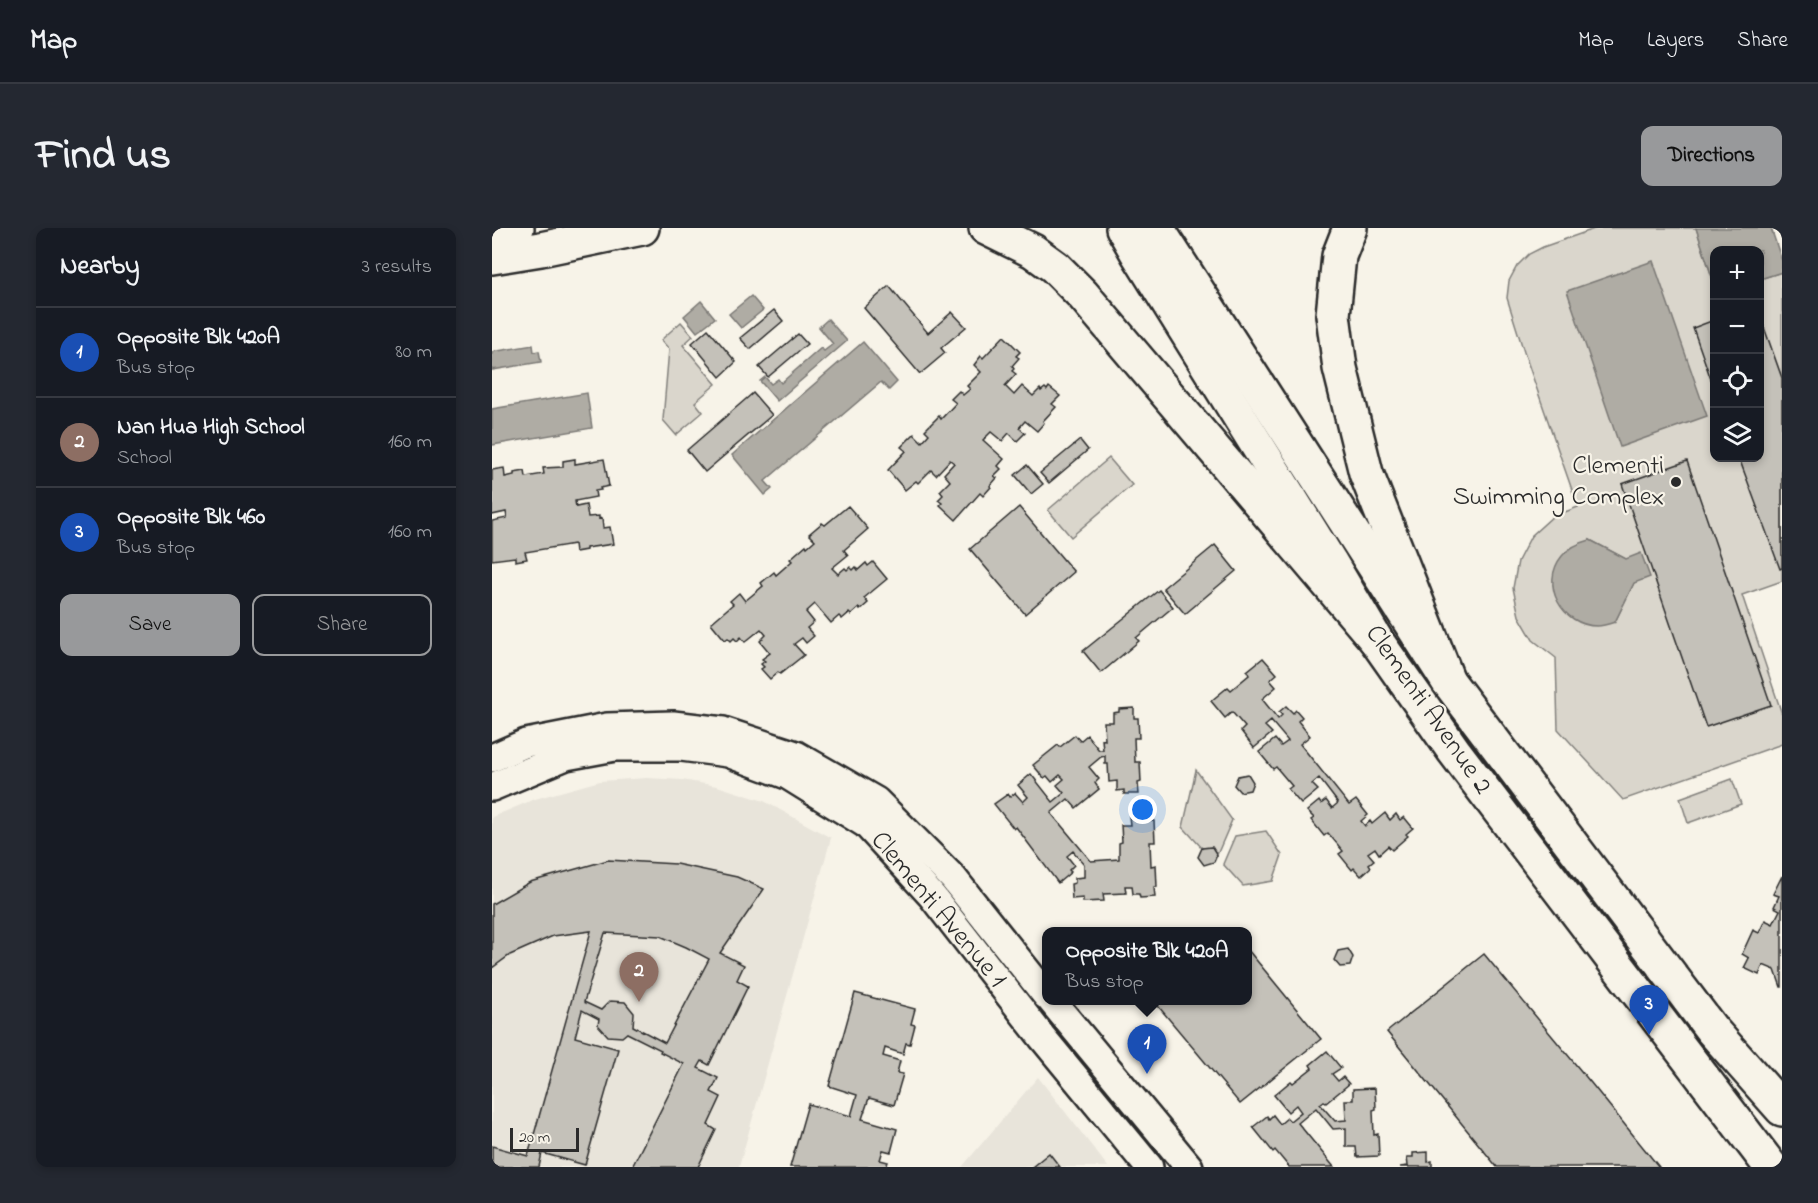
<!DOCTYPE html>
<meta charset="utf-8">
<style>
:root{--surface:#171b24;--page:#242831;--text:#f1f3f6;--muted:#9ea1a6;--line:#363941;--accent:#98999b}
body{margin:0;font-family:"Indie Flower",sans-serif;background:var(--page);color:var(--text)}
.controls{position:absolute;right:18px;top:18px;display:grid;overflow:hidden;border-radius:12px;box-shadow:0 3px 9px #0003}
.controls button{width:54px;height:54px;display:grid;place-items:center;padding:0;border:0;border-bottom:2px solid var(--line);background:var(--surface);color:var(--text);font:30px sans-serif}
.scale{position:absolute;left:18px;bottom:15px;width:69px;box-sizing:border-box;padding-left:6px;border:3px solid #2b2b2b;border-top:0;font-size:16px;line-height:21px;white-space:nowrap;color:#2b2b2b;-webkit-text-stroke:4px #f7f3e8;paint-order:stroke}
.you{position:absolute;left:651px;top:582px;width:21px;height:21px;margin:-15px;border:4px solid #fff;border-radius:50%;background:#1a73e8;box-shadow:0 0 0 9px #1a73e833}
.badge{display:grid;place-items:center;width:39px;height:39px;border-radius:50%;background:var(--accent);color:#fff;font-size:20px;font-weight:700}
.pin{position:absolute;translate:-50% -50px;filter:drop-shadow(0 2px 3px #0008)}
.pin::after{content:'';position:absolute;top:32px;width:21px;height:18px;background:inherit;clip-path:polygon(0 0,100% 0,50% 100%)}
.popup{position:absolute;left:550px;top:699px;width:210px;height:78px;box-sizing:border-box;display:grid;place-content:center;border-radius:12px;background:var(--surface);filter:drop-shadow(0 2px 4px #0005);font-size:20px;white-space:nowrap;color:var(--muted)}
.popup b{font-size:22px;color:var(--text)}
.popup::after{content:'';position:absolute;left:50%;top:100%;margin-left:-12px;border:12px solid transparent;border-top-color:var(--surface)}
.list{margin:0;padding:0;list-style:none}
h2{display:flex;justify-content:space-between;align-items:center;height:78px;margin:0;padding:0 24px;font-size:26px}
h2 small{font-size:20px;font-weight:400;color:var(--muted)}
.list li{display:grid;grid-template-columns:39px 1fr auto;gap:18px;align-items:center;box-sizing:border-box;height:90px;padding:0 24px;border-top:2px solid var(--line)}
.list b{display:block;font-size:22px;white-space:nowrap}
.list p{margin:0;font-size:20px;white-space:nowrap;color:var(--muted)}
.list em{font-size:20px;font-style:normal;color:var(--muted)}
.actions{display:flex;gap:12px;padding:18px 24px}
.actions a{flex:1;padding:14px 0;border:2px solid var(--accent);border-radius:12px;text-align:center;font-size:21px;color:var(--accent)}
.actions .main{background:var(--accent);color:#111}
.icon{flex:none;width:33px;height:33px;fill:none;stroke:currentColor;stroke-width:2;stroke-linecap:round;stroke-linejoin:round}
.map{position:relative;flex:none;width:1290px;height:939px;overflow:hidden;border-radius:12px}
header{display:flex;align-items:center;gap:36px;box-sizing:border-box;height:84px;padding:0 30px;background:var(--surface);border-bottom:2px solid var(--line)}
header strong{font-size:28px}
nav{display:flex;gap:33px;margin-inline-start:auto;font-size:21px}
.intro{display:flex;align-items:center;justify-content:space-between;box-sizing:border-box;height:144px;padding:0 36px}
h1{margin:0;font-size:42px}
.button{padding:15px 27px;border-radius:12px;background:var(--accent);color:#111;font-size:21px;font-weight:700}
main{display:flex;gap:36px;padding:0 36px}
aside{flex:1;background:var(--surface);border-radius:12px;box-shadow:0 3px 9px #0003}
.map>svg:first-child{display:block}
</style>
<header>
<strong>Map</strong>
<nav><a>Map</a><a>Layers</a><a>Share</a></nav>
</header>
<div class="intro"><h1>Find us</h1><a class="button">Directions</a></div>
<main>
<aside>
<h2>Nearby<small>3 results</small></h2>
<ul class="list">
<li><span class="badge" style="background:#1a4fb4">1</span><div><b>Opposite Blk 420A</b><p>Bus stop</p></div><em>80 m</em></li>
<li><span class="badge" style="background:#8d6e63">2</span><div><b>Nan Hua High School</b><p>School</p></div><em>160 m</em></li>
<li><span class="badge" style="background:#1a4fb4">3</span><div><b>Opposite Blk 460</b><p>Bus stop</p></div><em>160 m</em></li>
</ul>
<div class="actions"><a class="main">Save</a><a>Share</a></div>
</aside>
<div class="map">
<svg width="1290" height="939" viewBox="0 0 1290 939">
<rect width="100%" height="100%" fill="#f7f3e8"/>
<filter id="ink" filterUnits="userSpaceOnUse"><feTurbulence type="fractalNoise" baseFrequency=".0167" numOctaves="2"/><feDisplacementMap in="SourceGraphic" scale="12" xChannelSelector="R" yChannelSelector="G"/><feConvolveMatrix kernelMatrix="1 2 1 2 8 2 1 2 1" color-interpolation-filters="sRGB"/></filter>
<g filter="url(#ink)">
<g fill="#e8e4da">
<path d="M155 550 190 552 225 558 272 573 339 610 247 939H0V589L43 571 108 553Z"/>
<path d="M546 849 616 939H470Z"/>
</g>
<g fill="#dad6cc" stroke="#82807c" stroke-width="1.5" fill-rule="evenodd">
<path d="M1105 0H1204L1222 55V230H1268V51L1290 44V353L1250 367 1290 486V516L1131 572 1066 501 1064 430 1041 412 1027 388 1021 360 1026 333 1039 308 1060 289 1086 279 1032 124 1015 70 1017 53 1025 38 1037 26 1051 19ZM1098 312 1134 331 1142 355 1123 394Z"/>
<path d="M189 94 201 108 191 117 224 156 203 174 211 184 184 207 171 192 177 121 169 112Z"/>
<path d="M617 230 640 257 579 309 556 282Z"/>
<path d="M704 542 740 592 725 627 720 619 710 620 691 599Z"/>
<path d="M1240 551 1249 576 1196 595 1188 570Z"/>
<path d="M774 603 790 627 781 653 751 658 731 636 743 608Z"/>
</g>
<g fill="#afaca4" stroke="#7a7874" stroke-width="1.5">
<path d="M1204 0H1279L1290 33V44L1268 51V22H1222V55Z"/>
<path d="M1161 33 1215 188 1128 219 1075 63Z"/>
<path d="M259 68 271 82 249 100 237 86Z"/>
<path d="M209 73 223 90 205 104 192 88Z"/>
<path d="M336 91 355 113 285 173 268 153 273 149 279 156 286 151 289 155 329 120 332 123 341 116 327 99Z"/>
<path d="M371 114 405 154 397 162 389 154 273 253 280 261 273 267 240 227Z"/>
<path d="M41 117 42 124 47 123 49 134 0 142V124Z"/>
<path d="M95 165 100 200 0 217V181Z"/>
<path d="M1098 312 1134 331 1149 325 1158 349 1142 355 1123 394C1117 396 1111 398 1105 398 1070 398 1047 356 1070 328 1077 319 1087 315 1098 312Z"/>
</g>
<g fill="#c4c1b9" stroke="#2b2b2b" stroke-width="1.5" fill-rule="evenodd">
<path d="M397 58 436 105 460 84 474 99 449 120 453 125 428 146 372 80Z"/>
<path d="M282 82 291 93 258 121 248 110Z"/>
<path d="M1268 88 1290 150V340L1288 341 1247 230H1268Z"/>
<path d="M1222 92V160L1201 100Z"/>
<path d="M216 101 244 134 228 149 200 115Z"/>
<path d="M306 106 315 116 276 149 267 139Z"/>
<path d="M512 108 528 124 524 128 527 130 520 138 522 141 520 143 524 146 513 158 522 167 530 158 541 168 548 161 549 163 553 160 555 162 557 159 568 168 560 176 564 179 551 193 552 195 545 203 533 193 527 200 533 205 525 213 517 205 510 213 499 204 491 212 512 231 506 238 509 241 502 248 505 250 498 258 499 259 491 268 488 265 464 292 448 277 450 275 446 272 451 267 448 263 458 253 452 246 462 235 458 232 444 247 439 242 426 255 424 253 413 262 396 242 414 223 409 219 422 206 430 214 437 206 433 202 447 188 449 191 464 175 459 171 467 163 471 167 478 161 475 158 489 144 482 137 489 128 491 130Z"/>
<path d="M261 165 280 187 213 244 195 222Z"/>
<path d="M588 212 596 222 557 255 548 245Z"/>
<path d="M83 231V236L112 231 117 258 108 260 109 262 103 263 104 269 83 273 84 279 94 277 96 289 107 288V291L110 290 111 300 118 299 121 316 94 320V322L83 324 82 316 33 324 35 331 23 333V329L0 332V293L15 290 14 284 0 287V242L12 240 13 249 22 247V245L33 243 34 249 52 246 51 240 71 239V233Z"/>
<path d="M1195 233 1279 477 1214 499 1130 256Z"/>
<path d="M535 237 551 256 539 266 523 247Z"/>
<path d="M356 278 376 301 352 322 356 327 340 340 346 346 353 340 355 342 358 339 361 342 364 339 366 342 374 335 376 338 381 334 395 351 372 370 376 375 368 382 367 380 359 387 357 385 350 391 347 388 339 395 323 376 314 384 322 394 315 400 322 408 314 415 310 410 302 416 312 427 288 446 286 444 278 451 269 441 272 439 269 436 273 433 270 431 278 425 268 413 274 407 269 401 253 414 249 409 245 413 242 410 239 413 236 410 233 412 219 395 241 376 238 373 247 365 253 373 271 358 269 355 282 344 284 347 300 333 298 331 314 317 315 319 323 312 317 306 330 295 333 297Z"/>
<path d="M527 279 582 344 533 386 478 321Z"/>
<path d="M723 317 744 343 693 386 671 360Z"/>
<path d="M667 362 681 379 644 410 647 413 609 445 591 423Z"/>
<path d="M771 430 785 446 778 452 784 459 770 471 786 491 790 487 787 484 794 478 801 485 804 482 810 489 806 493 818 508 808 516 857 577 864 572 876 587 869 593 873 598 878 593 880 596 893 585 898 592 904 586 908 592 912 589 921 600 914 606 916 608 900 622 896 618 887 626 883 620 876 625 882 632 877 636 879 639 869 648 862 640 860 642 847 626 851 623 836 605 832 608 819 592 822 590 815 583 827 573 829 576 834 572 840 580 846 575 827 550 820 556 826 562 809 576 796 561 800 558 784 539 781 541 767 524 783 511 789 518 796 513 779 493 773 498 780 505 762 520 749 503 753 499 740 484 733 490 719 473 736 459 739 462 757 447 755 443Z"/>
<path d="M642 480V490H646L647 510H642L643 534H648L649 554 646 555 647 566H632V562L625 563V553L617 554 616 536H613V528L609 529 597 539 607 551 603 555 607 561 584 580 576 571 559 585 599 633 627 631V615L630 614 629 597H638L637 588H643V585L658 583V593H662L663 614H658L659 638 664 637 665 659H662L663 669 648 670 647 666H641L640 658H633L634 665 611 666 612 673 591 674V670L580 671 579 656 583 655V650L592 649V636L581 623 575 628 582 637 577 642 579 644 566 655 524 599 522 601 502 576 516 566 518 569 523 565 531 574 536 569 526 557 539 546 561 574 572 565 565 557 572 551 568 547 560 554 555 548 552 550 541 537 566 517 568 519 583 507 588 513 595 507 607 522H611L610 511 613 512 612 494H621V485L627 484V481Z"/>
<path d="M756 546 761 554 758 562 748 564 742 557 746 548Z"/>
<path d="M720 619 725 627 722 634 712 637 706 629 710 620Z"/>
<path d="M116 632 184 636 245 649 272 661 228 725 252 737 245 752 256 758 217 837 210 833 206 840 226 850 219 864 229 869 216 897 224 902 206 939H140L192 836 168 824 169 822 135 805 130 809 116 808 106 797 107 791 90 782 83 809 126 821 93 937 50 925 47 939H0V918L36 928 99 703 61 708 18 727 0 740V676L38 654ZM113 705 168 708 194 719 217 731 173 815 141 798 142 785 133 774 118 773 109 782 92 774Z"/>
<path d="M1290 648V759H1289L1283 742 1271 737 1267 747 1252 740 1257 730 1250 726 1261 702 1267 705 1273 692 1281 696 1288 682 1282 679 1287 668 1281 666Z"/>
<path d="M856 721 861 729 858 738 848 739 842 732 846 723Z"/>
<path d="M756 722 829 811 748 876 661 772H756Z"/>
<path d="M992 726 1099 855 1167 939H1005L895 804Z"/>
<path d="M363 765 423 781 419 796 423 797 418 816 414 815 411 826 393 820 391 828 408 833 405 845 411 846 402 877 377 870 370 891 405 901 399 924 391 922 388 932 396 934 394 939H298L316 876 359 888 365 867 337 858Z"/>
<path d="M835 823 849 840 840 846 846 853 851 849 857 856 834 875 832 873 828 876 843 893 854 892 853 872H861V861L883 860 884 881 881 882 882 907 886 906 887 928 865 929 864 919H854V900L841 901 824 880 806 895 842 939H797L783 922 781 924 761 899 775 888 777 891 781 887 788 896 795 890 798 893 809 884 804 877 796 884 782 867 799 853 801 855 820 840 818 837Z"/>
<path d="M936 924V934L940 933V939H908L916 938 915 929H921V925Z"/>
<path d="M557 925 568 939H540Z"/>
</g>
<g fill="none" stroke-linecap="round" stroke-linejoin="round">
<g stroke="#2b2b2b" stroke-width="32">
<g id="street">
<path d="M0 530 34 515 115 499 181 497 231 503 304 527 384 573 461 650 554 767"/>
<path d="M0 559 74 528 123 519H189L236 525 295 547 374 596 440 668 550 809 657 939"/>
<path d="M559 772 697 939"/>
</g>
</g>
<g stroke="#2b2b2b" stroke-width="38">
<g id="secondary">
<path d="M631 0 646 26 838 334 884 412 962 523 1279 939"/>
<path d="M665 0 956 453 1220 802 1290 881"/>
</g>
</g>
<g stroke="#2b2b2b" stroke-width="38">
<g id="highway">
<path d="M494 0 541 23 563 39 591 67 884 412"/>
<path d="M858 0 847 28 841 87 848 140 874 245 956 453"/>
<path d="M0 9 25 0"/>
<path d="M0 29 49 21 150 0"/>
</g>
</g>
<use href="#street" stroke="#f7f3e8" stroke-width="27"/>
<use href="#secondary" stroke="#f7f3e8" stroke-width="33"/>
<use href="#highway" stroke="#f7f3e8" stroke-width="33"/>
</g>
</g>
<circle fill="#2b2b2b" stroke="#f7f3e8" stroke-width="2" cx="1184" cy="254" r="6"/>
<g text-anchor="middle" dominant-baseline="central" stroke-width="4.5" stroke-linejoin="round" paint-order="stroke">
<g font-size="27" fill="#2b2b2b" stroke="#f7f3e8" text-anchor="end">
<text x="1172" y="238">Clementi<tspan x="1172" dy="31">Swimming Complex</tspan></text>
</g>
<g font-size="27" fill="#2b2b2b" stroke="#f7f3e8">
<text transform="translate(936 482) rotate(55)">Clementi Avenue 2</text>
<text transform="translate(446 682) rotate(50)">Clementi Avenue 1</text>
</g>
</g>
</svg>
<div class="controls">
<button>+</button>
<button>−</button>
<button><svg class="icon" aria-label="locate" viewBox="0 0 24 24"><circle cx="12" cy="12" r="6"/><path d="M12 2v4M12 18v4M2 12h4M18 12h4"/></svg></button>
<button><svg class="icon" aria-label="layers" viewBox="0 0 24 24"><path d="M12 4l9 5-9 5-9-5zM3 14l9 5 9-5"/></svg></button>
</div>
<div class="scale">20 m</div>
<div class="you"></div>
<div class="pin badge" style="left:655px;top:846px;background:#1a4fb4">1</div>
<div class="popup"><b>Opposite Blk 420A</b>Bus stop</div>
<div class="pin badge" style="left:147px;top:774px;background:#8d6e63">2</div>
<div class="pin badge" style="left:1157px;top:807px;background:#1a4fb4">3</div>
</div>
</main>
